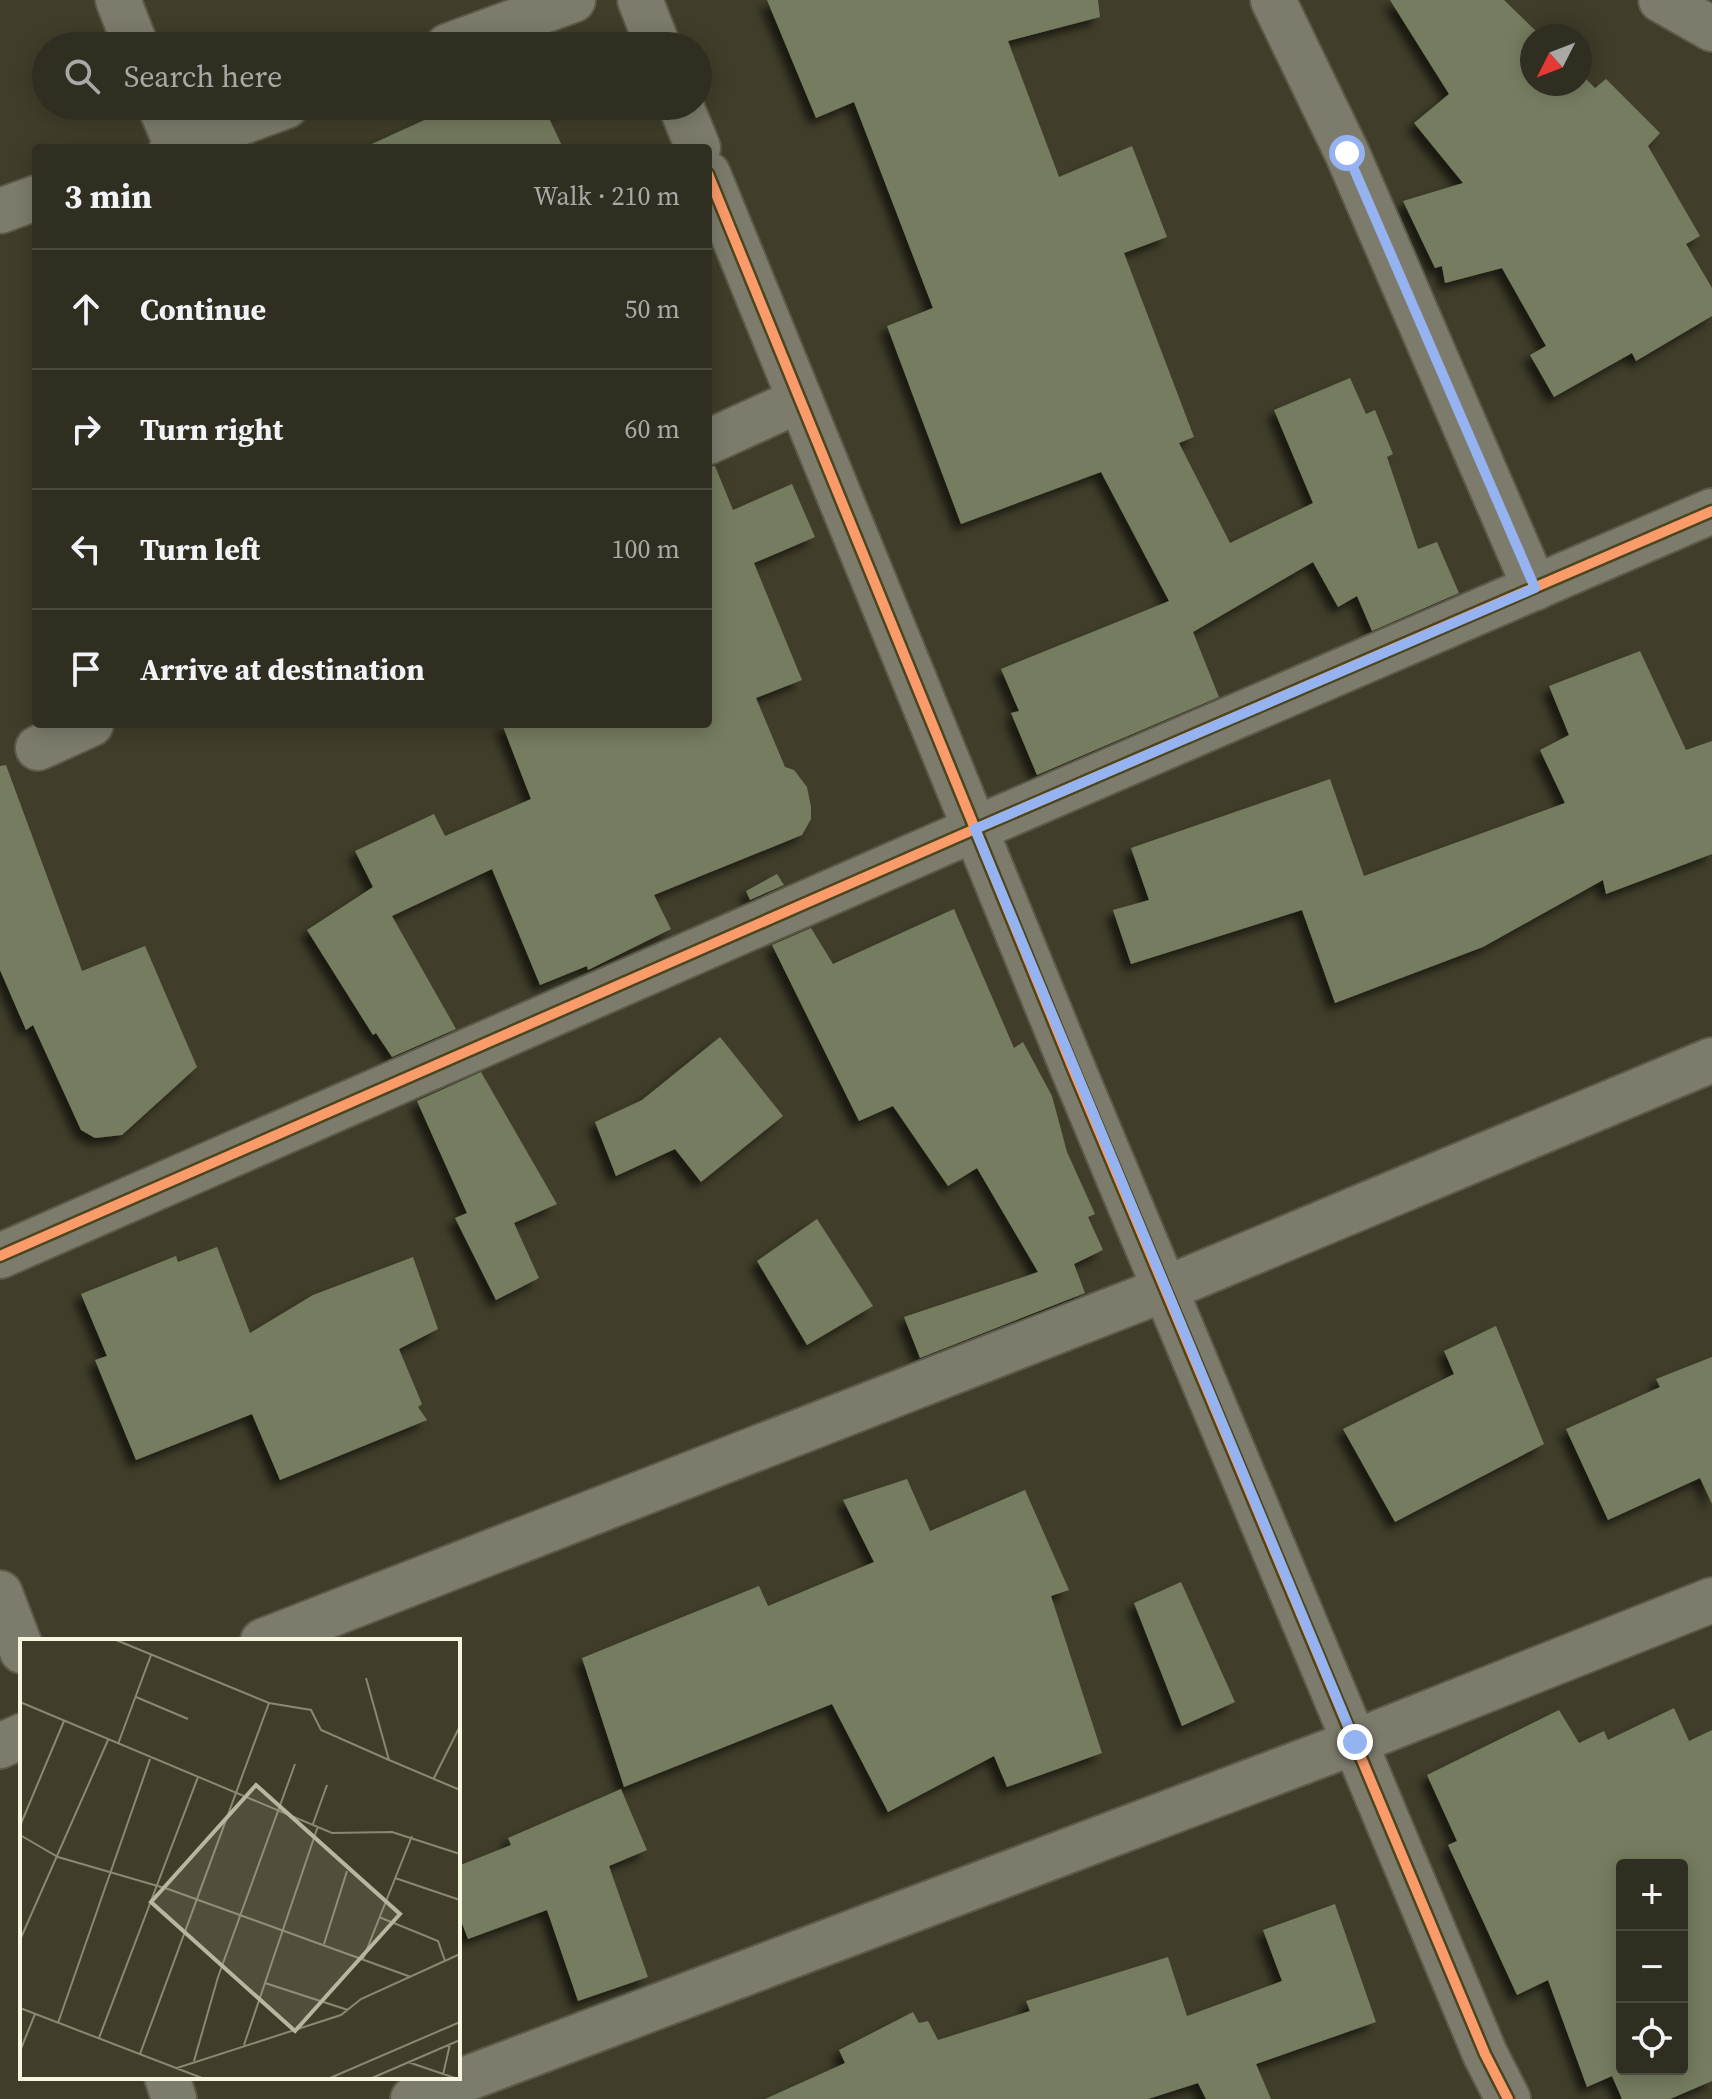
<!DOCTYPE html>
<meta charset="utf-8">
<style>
:root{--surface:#302e20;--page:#383629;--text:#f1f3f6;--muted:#a8a8a5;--line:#4b4a3e}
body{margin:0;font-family:"Source Serif 4",serif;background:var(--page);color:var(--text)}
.controls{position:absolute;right:24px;bottom:24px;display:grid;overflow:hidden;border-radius:8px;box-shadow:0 4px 20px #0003}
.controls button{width:72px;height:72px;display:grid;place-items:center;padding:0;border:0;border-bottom:2px solid var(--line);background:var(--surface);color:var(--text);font:40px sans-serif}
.compass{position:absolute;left:1520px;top:24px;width:72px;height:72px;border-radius:50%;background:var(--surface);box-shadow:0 4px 20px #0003;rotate:228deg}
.stop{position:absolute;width:24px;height:24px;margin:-18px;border:6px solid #95b2f1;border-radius:50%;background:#fff}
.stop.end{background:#95b2f1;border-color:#fff;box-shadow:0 2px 8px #0008}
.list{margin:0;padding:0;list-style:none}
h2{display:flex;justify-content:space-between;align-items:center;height:104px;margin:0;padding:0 32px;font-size:34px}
h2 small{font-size:26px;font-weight:400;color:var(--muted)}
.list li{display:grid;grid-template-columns:52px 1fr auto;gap:24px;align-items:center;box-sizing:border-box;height:120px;padding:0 32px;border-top:2px solid var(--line)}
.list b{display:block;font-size:30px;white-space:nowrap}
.list em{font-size:26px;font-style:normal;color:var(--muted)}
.icon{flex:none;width:44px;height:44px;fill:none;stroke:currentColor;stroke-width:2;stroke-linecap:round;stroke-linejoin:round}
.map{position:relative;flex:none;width:1712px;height:2099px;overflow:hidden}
.search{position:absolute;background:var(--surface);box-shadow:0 4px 20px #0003;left:32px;top:32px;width:680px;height:88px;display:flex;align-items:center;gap:20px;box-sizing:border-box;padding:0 28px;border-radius:44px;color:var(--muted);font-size:30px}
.panel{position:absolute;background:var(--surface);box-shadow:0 4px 20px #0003;left:32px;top:144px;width:680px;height:584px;border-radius:8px}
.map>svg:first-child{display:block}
</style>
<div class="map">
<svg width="1712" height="2099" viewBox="0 0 1712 2099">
<defs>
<filter id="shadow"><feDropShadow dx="-7" dy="7" stdDeviation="4" flood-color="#0009"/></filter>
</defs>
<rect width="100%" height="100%" fill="#403e2a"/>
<g fill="#767c5e" fill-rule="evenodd" filter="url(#shadow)">
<path d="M767 0H1098L1100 17 1008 41 1059 177 1132 146 1167 237 1124 253 1194 437 1179 443 1230 543 1313 503 1274 410 1350 378 1366 414 1375 410 1393 454 1387 457 1418 549 1437 542 1459 593 1372 631 1357 596 1338 607 1313 562 1193 632 1219 697 1037 775 1011 713 1019 711 1001 669 1169 601 1101 472 961 524 887 326 933 308 854 102 816 118Z"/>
<path d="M1390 0H1504L1541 36H1532V84H1580V73L1595 88 1606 79 1660 133 1648 146 1700 236 1686 244 1712 288V316L1636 361 1632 353 1554 397 1530 355 1546 346 1502 268 1445 283 1442 266 1435 268 1403 201 1463 183 1414 123 1449 94Z"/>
<path d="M612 34 617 46H586Z"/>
<path d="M455 106H571L548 116 563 148H363Z"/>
<path d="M715 466 733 510 792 484 815 537 754 563 802 680 756 698 785 767 794 770 807 787 811 807V819L802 835 654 895 671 929 588 970 587 966 540 985 492 869 392 916 456 1029 392 1057 376 1033 373 1035 307 930 373 887 355 851 434 814 445 836 531 799 502 724H708V467Z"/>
<path d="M1640 651 1686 750 1712 741V854L1606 894 1603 880 1483 947 1335 1003 1302 910 1131 964 1113 910 1149 900 1131 848 1330 779 1364 876 1565 803 1540 750 1569 735 1549 686Z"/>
<path d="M6 765 82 971 145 946 197 1067 122 1135 95 1138 81 1130 33 1025 26 1030 0 970V766Z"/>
<path d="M777 874 784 885 750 900 746 891Z"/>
<path d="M954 909 1014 1048 1023 1042 1052 1096 1067 1152 1095 1214 1088 1217 1103 1250 1074 1264 1085 1293 920 1358 904 1317 1038 1272 977 1168 948 1186 893 1106 859 1121 772 945 811 928 833 964Z"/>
<path d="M720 1037 783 1116 701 1182 675 1149 616 1176 595 1122 642 1100Z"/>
<path d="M481 1072 557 1204 514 1223 539 1278 496 1300 455 1218 467 1213 417 1101Z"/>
<path d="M817 1219 873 1306 807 1345 757 1261Z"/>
<path d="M217 1247 250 1333 313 1295 413 1257 438 1329 399 1349 422 1404 418 1407 427 1420 280 1480 252 1414 136 1460 95 1360 107 1356 81 1294 176 1256 178 1262Z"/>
<path d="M1496 1326 1544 1444 1395 1522 1343 1429 1454 1374 1444 1351Z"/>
<path d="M1712 1357V1504L1700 1478 1608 1520 1566 1429 1660 1387 1656 1379Z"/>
<path d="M907 1479 930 1531 1025 1490 1069 1590 1051 1596 1102 1753 1007 1787 994 1756 888 1812 832 1704 624 1787 582 1658 759 1586 768 1606 874 1562 843 1500Z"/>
<path d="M1181 1582 1235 1702 1182 1726 1134 1603Z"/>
<path d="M1674 1708 1689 1741 1712 1730V2081L1670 2099H1622L1612 2076 1587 2087 1548 1980 1517 1995 1448 1845 1457 1841 1427 1775 1559 1710 1579 1743 1604 1731 1608 1740ZM1622 1865H1682V2069H1622Z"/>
<path d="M621 1789 647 1850 609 1866 648 1977 578 2001 547 1910 468 1939 458 1913V1866L511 1845 508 1838Z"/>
<path d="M1335 1904 1376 2022 1256 2064 1271 2099H1206L1198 2083 1148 2099H765L845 2063 839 2050 913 2012 919 2023 928 2021 938 2040 1030 2011 1026 2001 1168 1957 1187 2016 1282 1981 1263 1930Z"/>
</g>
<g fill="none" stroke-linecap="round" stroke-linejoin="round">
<g stroke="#5c5a48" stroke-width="48">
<g id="minor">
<path d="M118 0 136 46"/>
<path d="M640 0 658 46"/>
<path d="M1273 0 1347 153 1535 588"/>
<path d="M1661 0 1712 29"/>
<path d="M448 46 573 0"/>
<path d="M160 106 177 146"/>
<path d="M681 106 698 148"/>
<path d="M172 148 286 106"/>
<path d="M708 174 1073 1069 1485 2054 1508 2099"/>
<path d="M0 211 36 198"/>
<path d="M708 442 800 400"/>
<path d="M38 748 91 724"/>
<path d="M0 1256 975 829 1712 511"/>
<path d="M0 1593 22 1651"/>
<path d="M263 1641 1165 1289 1712 1060"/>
<path d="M0 1746 22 1736"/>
<path d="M167 2077 174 2099"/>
<path d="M413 2099 1355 1742 1712 1600"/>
</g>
</g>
<use href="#minor" stroke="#7d7c6c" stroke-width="44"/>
<g stroke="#4a4620" stroke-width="15">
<g id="cycleway">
<path d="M708 174 1073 1069 1485 2054 1508 2099"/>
<path d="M0 1256 975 829 1712 511"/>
</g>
</g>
<use href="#cycleway" stroke="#fa9b69" stroke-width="10"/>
</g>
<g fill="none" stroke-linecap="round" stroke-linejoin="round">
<path stroke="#95b2f1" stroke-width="10" d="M1347 153 1535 588 975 829 1355 1742"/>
</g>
<g transform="translate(20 1639)">
<rect width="440" height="440" fill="#403e2a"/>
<path fill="none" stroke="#898873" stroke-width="2" d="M96 1 249 64 291 71 301 91 369 121M346 39 369 121 440 151M116 58 168 80M0 63 312 194 372 193 440 215M98 105 131 16M414 139 440 87M293 185 307 146M0 187 44 82M0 196 38 218 148 250 391 338M375 239 440 261M359 278 418 302 425 322M0 301 88 101M304 305 327 232M343 320 392 197M245 344 328 371M0 369 182 439M38 384 130 120M79 399 178 138M224 406 298 187M0 412 15 375M120 415 249 64M174 422 198 338 275 125M388 423 435 439M157 429 321 376 341 360 440 315M423 436 430 405M310 439 440 383M352 439 440 401"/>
<path fill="#b7b6a0" fill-opacity="0.15" stroke="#b7b6a0" stroke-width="4" d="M236 146 380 275 275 392 131 263Z"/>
<rect width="440" height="440" fill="none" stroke="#f7f6e0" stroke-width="4"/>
</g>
</svg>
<div class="controls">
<button>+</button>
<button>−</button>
<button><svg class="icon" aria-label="locate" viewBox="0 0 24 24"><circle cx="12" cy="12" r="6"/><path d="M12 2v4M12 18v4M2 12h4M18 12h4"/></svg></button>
</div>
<svg class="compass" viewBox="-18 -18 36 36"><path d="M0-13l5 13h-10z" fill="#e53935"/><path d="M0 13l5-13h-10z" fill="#a8a8a5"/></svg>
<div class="stop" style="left:1347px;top:153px"></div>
<div class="stop end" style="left:1355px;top:1742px"></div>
<div class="search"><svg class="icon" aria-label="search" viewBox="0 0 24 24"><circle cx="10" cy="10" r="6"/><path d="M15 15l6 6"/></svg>Search here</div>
<section class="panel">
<h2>3 min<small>Walk · 210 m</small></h2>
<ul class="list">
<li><svg class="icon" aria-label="ahead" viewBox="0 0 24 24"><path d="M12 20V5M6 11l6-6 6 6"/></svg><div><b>Continue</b></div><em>50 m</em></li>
<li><svg class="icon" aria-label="right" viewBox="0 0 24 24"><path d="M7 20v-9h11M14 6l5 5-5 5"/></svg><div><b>Turn right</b></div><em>60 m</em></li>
<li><svg class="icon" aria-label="left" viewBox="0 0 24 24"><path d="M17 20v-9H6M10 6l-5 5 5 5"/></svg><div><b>Turn left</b></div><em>100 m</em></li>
<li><svg class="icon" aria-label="arrive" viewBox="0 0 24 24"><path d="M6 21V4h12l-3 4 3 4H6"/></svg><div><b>Arrive at destination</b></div></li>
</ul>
</section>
</div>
